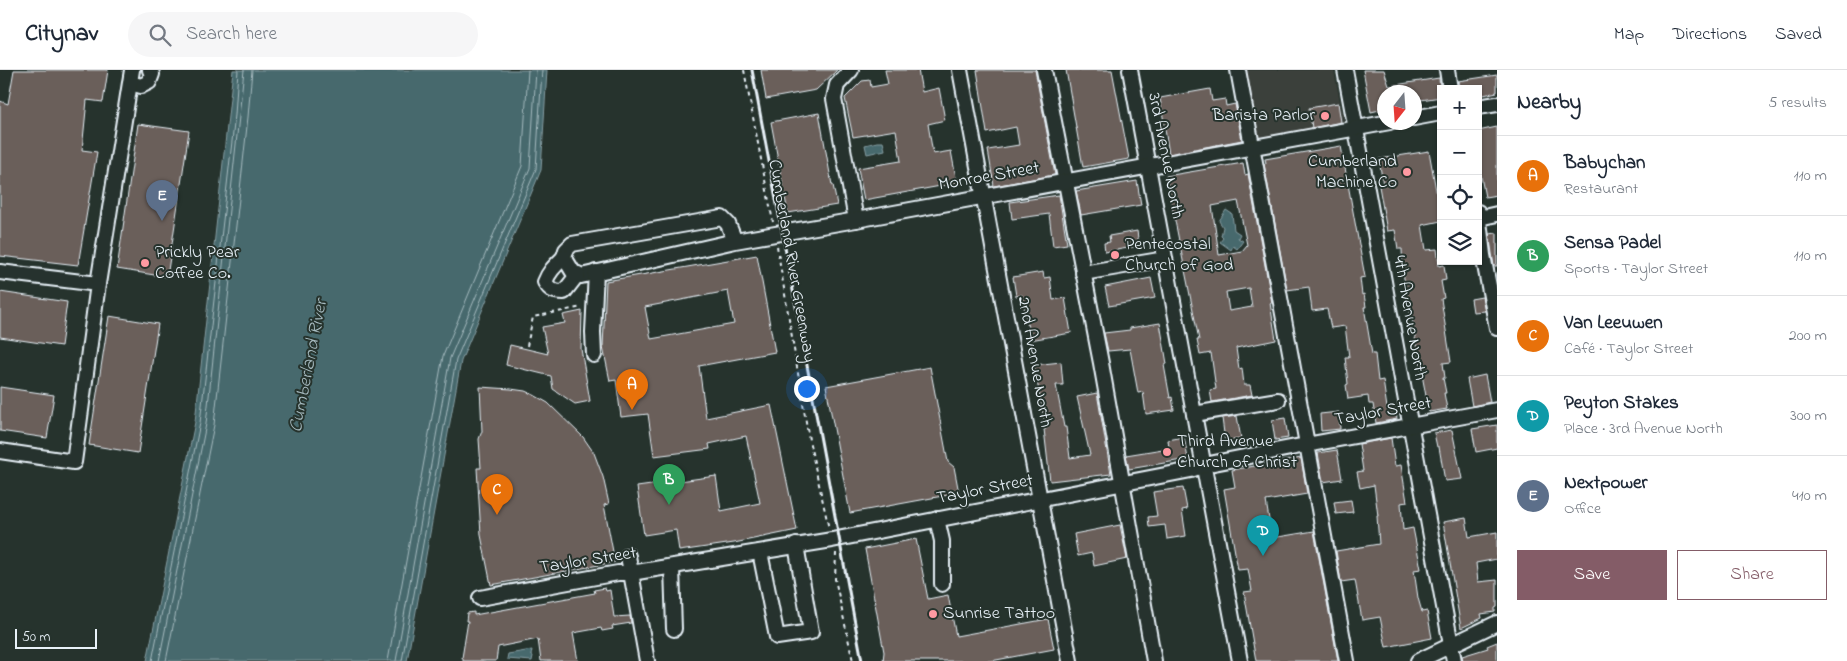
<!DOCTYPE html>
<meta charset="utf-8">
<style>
:root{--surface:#fff;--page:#f6f6f7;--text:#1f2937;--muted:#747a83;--line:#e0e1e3;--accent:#845c67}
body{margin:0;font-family:"Indie Flower",sans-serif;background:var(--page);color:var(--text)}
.controls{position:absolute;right:15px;top:15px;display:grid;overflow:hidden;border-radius:0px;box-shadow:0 1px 4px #0004}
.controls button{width:45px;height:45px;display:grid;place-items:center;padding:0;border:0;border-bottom:1px solid var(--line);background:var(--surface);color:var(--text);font:25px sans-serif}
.compass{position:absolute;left:1377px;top:15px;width:45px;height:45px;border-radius:50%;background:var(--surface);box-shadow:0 1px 4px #0004;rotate:197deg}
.scale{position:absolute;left:15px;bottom:12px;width:82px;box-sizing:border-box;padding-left:5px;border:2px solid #e8f1f8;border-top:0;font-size:14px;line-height:18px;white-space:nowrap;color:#e8f1f8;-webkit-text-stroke:4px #26332d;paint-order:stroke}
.you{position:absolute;left:806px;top:318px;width:18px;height:18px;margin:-12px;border:4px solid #fff;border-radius:50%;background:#1a73e8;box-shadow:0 0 0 8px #1a73e833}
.badge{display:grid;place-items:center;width:32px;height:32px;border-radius:50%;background:var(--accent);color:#fff;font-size:16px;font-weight:700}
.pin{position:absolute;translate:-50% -41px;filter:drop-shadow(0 1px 2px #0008)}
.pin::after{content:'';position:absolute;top:26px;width:18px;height:15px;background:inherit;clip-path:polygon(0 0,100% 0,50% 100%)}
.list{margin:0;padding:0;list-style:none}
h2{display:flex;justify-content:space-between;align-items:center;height:65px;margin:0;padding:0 20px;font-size:21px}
h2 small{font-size:16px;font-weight:400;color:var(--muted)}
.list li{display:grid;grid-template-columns:32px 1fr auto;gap:15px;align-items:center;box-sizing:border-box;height:80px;padding:0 20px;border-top:1px solid var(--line)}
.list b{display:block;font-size:19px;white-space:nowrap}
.list p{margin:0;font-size:16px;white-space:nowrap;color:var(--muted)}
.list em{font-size:16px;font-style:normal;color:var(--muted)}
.actions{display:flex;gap:10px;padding:15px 20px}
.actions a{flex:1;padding:11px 0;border:1px solid var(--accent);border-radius:0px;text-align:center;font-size:18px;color:var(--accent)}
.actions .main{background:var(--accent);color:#fff}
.icon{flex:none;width:28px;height:28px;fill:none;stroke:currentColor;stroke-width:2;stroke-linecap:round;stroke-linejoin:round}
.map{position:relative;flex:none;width:1497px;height:591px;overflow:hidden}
header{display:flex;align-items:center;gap:30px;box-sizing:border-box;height:70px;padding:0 25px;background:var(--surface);border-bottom:1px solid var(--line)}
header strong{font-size:24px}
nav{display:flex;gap:28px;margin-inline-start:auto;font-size:18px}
.search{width:350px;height:45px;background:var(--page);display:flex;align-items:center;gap:12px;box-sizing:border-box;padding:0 18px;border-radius:28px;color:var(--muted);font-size:19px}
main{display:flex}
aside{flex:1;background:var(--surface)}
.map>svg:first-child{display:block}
</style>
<header>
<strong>Citynav</strong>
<div class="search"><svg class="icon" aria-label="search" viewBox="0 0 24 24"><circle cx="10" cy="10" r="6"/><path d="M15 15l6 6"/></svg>Search here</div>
<nav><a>Map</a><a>Directions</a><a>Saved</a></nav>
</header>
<main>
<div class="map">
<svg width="1497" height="591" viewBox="0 0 1497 591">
<rect width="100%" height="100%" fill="#26332d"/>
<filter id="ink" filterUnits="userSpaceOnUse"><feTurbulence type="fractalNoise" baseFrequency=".02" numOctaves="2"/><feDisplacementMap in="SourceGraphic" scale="10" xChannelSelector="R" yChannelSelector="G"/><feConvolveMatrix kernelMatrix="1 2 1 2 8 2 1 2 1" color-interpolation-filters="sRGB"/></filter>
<g filter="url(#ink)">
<path fill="#3b403a" d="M1240 0H1334L1345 57 1254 73Z"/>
<g fill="#46696d" stroke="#879fa5">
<path d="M233 0H547L541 100 461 291 407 591H147L195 352Z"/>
<path d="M877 72H883L885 80 867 84 865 75Z"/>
<path d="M1226 140 1232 144 1234 160 1240 164 1238 168 1243 171 1237 179 1233 176 1231 180 1220 172 1223 168 1221 166 1223 157 1219 151Z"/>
<path d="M532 580 531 585 533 586 532 591 507 589 508 584Z"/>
</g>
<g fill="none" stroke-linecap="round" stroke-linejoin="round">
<g stroke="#a7bbc0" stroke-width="1">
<path d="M152 591 200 353 235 45 238 0"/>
<path d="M159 591 206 354 244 0"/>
<path d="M166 591 214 355 248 47 252 0"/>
<path d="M388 591 443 286 522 96 528 0"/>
<path d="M396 591 450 288 530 98 536 0"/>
<path d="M402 591 456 290 536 99 542 0"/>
</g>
</g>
<g fill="#6b5f5a" stroke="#e8f1f8" fill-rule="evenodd">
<path d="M14 0H108L103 32 87 30 82 80 97 82 78 195 0 186V31L8 34Z"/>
<path d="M761 0H837L816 20 766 29Z"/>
<path d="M885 0H918L922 22 939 18 945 50 928 54 933 84 951 81 957 113 864 130 858 98 901 91 896 60 853 67 845 28 862 11 870 10 871 17 888 14Z"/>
<path d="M977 0H1035L1055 105 994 116 988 80 1019 75 1016 57 987 63Z"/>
<path d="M1066 0H1112L1129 89 1083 97Z"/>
<path d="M1363 0H1384L1389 16 1439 8 1441 27 1414 31V22H1384V39L1371 42Z"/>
<path d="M1497 5V22L1479 26 1478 19H1459L1458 11Z"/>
<path d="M1210 19 1212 31 1225 29 1226 36 1235 34 1242 70 1169 84 1160 28Z"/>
<path d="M1338 33 1341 52 1312 58 1309 38Z"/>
<path d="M819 43 832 115H833L837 135 788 143 771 52Z"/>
<path d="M138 54 189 61 167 207 117 199Z"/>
<path d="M1497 57V125L1485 127 1478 91V61Z"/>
<path d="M1341 76 1365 207 1360 208 1362 225 1364 224 1366 237H1364L1372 284H1375L1378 311 1383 310 1387 338 1395 337 1397 349 1376 353 1373 334H1369L1368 326 1348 329 1346 315 1348 314 1345 287H1349L1345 256 1331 258 1327 239 1312 241 1309 217 1287 220 1264 94 1266 93 1265 89Z"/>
<path d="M1429 81 1437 126H1441V151L1422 155 1426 180 1437 179 1439 196 1444 195 1446 210 1441 211 1444 228 1441 229 1451 292 1443 293 1445 308H1443L1446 323H1444L1447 339 1429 342 1423 310 1419 280 1417 281 1413 253 1408 234 1403 202 1402 179H1398L1395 160 1387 161 1379 116 1383 115 1379 89Z"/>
<path d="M1243 93 1245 105 1248 104 1272 233H1270L1276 270 1236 278 1239 299 1242 298 1244 315H1250L1252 325 1212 332 1210 320 1216 319 1211 283 1200 285 1197 270H1199L1166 106ZM1238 131 1247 175 1242 181 1219 185 1212 136ZM1249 218 1252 237 1229 241 1226 222Z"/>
<path d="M1137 111 1141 135 1081 145 1076 121Z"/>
<path d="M1059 125 1067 174 1053 176 1049 144 1012 149 1010 132Z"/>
<path d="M1137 161 1139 176 1105 182 1104 173 1110 172 1109 166Z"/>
<path d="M1497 163V196H1494L1489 164Z"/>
<path d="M757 185 775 282 699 296 706 348 771 335 797 460 734 473 679 481 676 460 644 465 637 417 716 406 721 441 760 433 746 366 709 374 710 379 654 386 648 344 621 347 616 310 610 311 603 277 606 211ZM728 221 734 254 651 269 645 237Z"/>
<path d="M1043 202 1044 208 1050 207 1053 230 1065 228 1071 263 1030 270 1022 225 1016 226 1013 207Z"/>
<path d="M1151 208 1155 228 1109 236 1105 217Z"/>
<path d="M0 222 67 232 61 276 0 267Z"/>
<path d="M1482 227 1485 241 1473 242 1471 229Z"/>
<path d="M582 241 581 279 590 331 575 334 553 319 551 306 506 295 510 275 548 284 542 257 565 253 563 245Z"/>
<path d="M109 246 158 254 138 383 89 375Z"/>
<path d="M1160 253 1167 294 1164 295 1170 328 1172 327 1174 340 1146 344 1143 322 1138 323 1130 279 1108 281 1104 263 1130 260V258Z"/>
<path d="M1061 292 1063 315H1056L1064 357H1066L1070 388 1090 385 1077 327 1097 323 1111 404 1050 411 1044 359H1046L1034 295Z"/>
<path d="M930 297 948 392 954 397 959 423 850 443 826 316Z"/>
<path d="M1485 305 1490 332 1472 336 1467 309Z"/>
<path d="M0 317 54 325 47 368 0 361Z"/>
<path d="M480 317 511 319 525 321 534 325 548 333 583 367 594 383 603 407 609 434 604 435 615 492 491 515 481 465 477 398H481L479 369 482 361Z"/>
<path d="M1339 342 1340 359 1321 361 1320 344Z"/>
<path d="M1237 346 1241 369 1225 371 1222 348Z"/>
<path d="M1285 348 1288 368 1275 370 1272 350Z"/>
<path d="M1497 355V378L1476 382 1472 359Z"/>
<path d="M1452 360 1462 409 1445 411 1439 377H1437L1434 363Z"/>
<path d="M1184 367 1188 389 1129 399 1126 385 1169 378 1168 370Z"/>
<path d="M1391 368 1395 396 1401 395 1407 432 1401 433 1403 460 1413 458 1421 499 1414 500 1418 528 1422 542 1427 541 1432 568 1386 577 1380 547 1362 550 1355 510 1341 512 1336 481 1379 474 1377 446H1378L1374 415 1360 418 1357 402 1363 401 1359 374Z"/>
<path d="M1337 380 1342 409 1323 412 1318 383Z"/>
<path d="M1301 388 1307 424 1266 431 1272 468 1314 461 1338 591H1256L1244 522 1252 521 1248 499 1238 500 1224 419 1235 417 1232 400Z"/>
<path d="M1183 418 1187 439 1182 440 1186 466 1167 469 1165 455 1149 457 1148 447 1157 446 1153 422Z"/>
<path d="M1351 430 1353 442 1336 444 1334 432Z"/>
<path d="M1466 448 1469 467 1497 462V489L1476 493 1478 512 1497 510V537L1495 538V542L1481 544 1482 548 1461 558 1443 452Z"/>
<path d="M1120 455 1127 489 1094 496 1092 483 1078 486 1074 464Z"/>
<path d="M916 469 928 529 948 525 956 566 1048 549 1054 579 991 591H883L884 582 865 479Z"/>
<path d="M605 518 606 521 610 520 614 547 630 546 631 553 612 556 613 559 602 561 601 558 573 563 578 591H541L538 569 498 577 496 591H463V588H462L468 551H466L467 543 474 542V545L595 523 594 520Z"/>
<path d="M1497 572V591H1463L1462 586 1488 578 1487 576Z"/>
</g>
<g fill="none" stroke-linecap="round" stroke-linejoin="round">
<g stroke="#e8f1f8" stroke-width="18">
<g id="minor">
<path d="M851 0 837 15 834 29 856 150"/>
<path d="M960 0 1070 591"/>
<path d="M1044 0 1101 293 1154 591"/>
<path d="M1130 0 1240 591"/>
<path d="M1238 0 1347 591"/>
<path d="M1345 0 1454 591"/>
<path d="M1447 0 1450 19"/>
<path d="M130 13 141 16 149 12 152 4 150 0"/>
<path d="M1478 37 1497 34"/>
<path d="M1414 48 1441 43"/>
<path d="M1478 142 1483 185 1497 258"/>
<path d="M1479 148 1497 144"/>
<path d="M735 171 728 154 722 148 572 174 566 180 564 187 573 202 581 206 735 171 856 150 1390 52"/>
<path d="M564 187C556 195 549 201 545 212 550 221 555 222 564 222L578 204"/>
<path d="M0 202 98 214 74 392 0 381"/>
<path d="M1083 203 1165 189"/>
<path d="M98 214 132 0"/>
<path d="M594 285 593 262 596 202"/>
<path d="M1194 344 1278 330"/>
<path d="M937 449 942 471V514"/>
<path d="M760 482 777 567 811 562 796 475"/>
<path d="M628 486 647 591"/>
<path d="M672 497 674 559"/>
<path d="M480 528 618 503H631L832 470 1191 400 1204 395 1306 375 1497 340"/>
<path d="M1418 591 1497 553"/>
</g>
</g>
<g stroke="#e8f1f8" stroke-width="2" stroke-dasharray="4 4" stroke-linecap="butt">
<path d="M744 0 773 152"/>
<path d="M777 176 809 370 829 459"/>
<path d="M527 276 533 247 582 237"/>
<path d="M836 483 835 509 853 591"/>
</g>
<use href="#minor" stroke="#26332d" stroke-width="14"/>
<path stroke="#e8f1f8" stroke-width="3" d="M752 0 862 591"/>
</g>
</g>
<g fill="#ff9aa2" stroke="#26332d" stroke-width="2">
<circle cx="1325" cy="46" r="5"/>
<circle cx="1407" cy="102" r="5"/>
<circle cx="1115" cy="185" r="5"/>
<circle cx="145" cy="193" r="5"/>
<circle cx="1167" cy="382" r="5"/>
<circle cx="933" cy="544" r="5"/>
</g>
<g text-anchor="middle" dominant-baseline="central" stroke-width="4" stroke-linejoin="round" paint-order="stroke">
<g font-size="18" fill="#e8f1f8" stroke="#26332d" text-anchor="start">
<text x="1315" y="46" text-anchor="end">Barista Parlor</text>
<text x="1397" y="92" text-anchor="end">Cumberland<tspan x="1397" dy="21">Machine Co</tspan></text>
<text x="1125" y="175">Pentecostal<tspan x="1125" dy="21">Church of God</tspan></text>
<text x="155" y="183">Prickly Pear<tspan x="155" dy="21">Coffee Co.</tspan></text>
<text x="1177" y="372">Third Avenue<tspan x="1177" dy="21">Church of Christ</tspan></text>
<text x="943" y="544">Sunrise Tattoo</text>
</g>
<g font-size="18" fill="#e8f1f8" stroke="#26332d">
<text transform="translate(1165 86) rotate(79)">3rd Avenue North</text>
<text transform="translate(989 107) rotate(-10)">Monroe Street</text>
<text transform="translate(791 191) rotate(80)">Cumberland River Greenway</text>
<text transform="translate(1409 248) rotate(80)">4th Avenue North</text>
<text transform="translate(1034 292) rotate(80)">2nd Avenue North</text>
<text transform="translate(1383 342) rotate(-10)">Taylor Street</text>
<text transform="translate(985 420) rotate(-11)">Taylor Street</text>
<text transform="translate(588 491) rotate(-9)">Taylor Street</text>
</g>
<g font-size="19" font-style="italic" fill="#a7bbc0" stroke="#26332d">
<text transform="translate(309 296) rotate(-79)">Cumberland River</text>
</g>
</g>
</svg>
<div class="controls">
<button>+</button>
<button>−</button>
<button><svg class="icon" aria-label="locate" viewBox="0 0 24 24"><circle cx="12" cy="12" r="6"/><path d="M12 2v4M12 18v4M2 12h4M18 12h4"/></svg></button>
<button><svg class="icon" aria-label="layers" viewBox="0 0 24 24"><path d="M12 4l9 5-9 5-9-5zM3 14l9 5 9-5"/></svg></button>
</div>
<svg class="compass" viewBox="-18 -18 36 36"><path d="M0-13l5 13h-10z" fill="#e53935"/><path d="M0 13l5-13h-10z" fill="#747a83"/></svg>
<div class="scale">50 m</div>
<div class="you"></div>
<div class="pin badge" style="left:632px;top:340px;background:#e8710a">A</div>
<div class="pin badge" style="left:669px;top:435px;background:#2e9e5b">B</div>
<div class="pin badge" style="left:497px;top:445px;background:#e8710a">C</div>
<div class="pin badge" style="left:1263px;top:486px;background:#0f9aa8">D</div>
<div class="pin badge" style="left:162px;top:151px;background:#5c6f8a">E</div>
</div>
<aside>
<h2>Nearby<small>5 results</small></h2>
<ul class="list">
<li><span class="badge" style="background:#e8710a">A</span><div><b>Babychan</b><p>Restaurant</p></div><em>110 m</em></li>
<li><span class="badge" style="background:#2e9e5b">B</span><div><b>Sensa Padel</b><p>Sports · Taylor Street</p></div><em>110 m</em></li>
<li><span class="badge" style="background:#e8710a">C</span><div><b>Van Leeuwen</b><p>Café · Taylor Street</p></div><em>200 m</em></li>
<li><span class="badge" style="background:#0f9aa8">D</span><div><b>Peyton Stakes</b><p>Place · 3rd Avenue North</p></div><em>300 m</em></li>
<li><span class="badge" style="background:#5c6f8a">E</span><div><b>Nextpower</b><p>Office</p></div><em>410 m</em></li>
</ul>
<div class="actions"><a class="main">Save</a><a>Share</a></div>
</aside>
</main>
